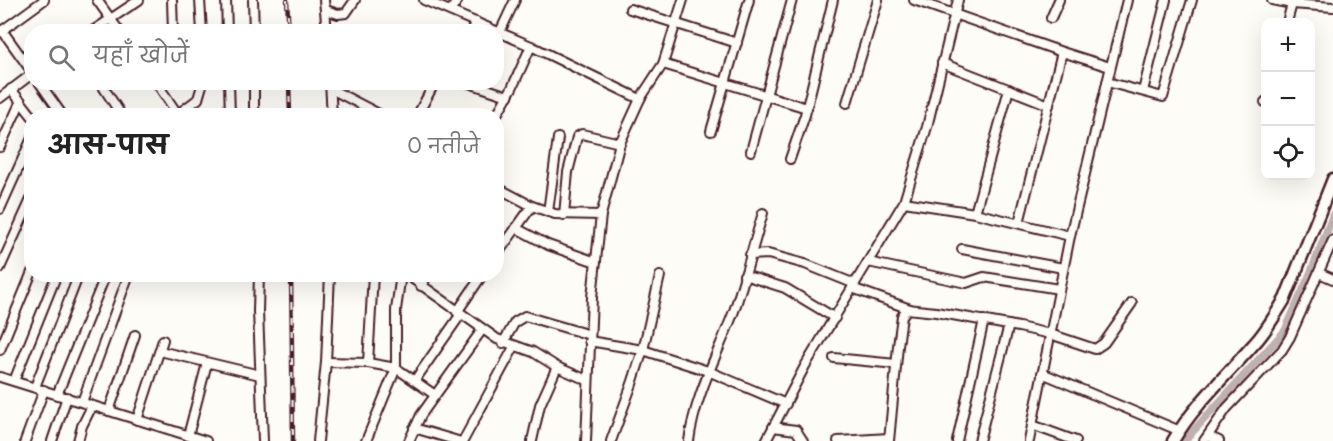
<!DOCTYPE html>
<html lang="hi">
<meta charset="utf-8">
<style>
:root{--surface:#fff;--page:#f2f2f2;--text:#222;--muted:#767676;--line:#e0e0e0}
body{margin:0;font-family:"Playpen Sans","Playpen Sans Deva",sans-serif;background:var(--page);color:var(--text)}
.controls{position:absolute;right:18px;top:18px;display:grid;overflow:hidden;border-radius:12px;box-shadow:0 6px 24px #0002}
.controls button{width:54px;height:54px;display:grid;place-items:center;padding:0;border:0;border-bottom:2px solid var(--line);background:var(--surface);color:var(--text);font:30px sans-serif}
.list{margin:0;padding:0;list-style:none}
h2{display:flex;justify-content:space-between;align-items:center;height:78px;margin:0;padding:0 24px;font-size:26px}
h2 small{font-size:20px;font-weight:400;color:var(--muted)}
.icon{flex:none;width:33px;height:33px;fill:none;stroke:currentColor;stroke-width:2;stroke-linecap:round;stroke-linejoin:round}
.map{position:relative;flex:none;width:1333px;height:441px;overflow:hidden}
.search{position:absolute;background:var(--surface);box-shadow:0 6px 24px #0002;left:24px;top:24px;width:480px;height:66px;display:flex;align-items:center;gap:15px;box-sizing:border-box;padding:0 21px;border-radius:24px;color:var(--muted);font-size:22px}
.panel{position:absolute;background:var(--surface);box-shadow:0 6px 24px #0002;left:24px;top:108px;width:480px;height:174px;border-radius:24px}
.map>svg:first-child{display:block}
</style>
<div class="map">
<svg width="1333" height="441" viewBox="0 0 1333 441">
<rect width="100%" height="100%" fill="#fdfcf7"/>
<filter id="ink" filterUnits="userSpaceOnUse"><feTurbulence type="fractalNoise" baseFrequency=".0167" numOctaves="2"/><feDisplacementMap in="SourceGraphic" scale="12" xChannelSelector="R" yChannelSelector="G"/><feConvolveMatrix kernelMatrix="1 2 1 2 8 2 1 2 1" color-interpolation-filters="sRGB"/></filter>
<g filter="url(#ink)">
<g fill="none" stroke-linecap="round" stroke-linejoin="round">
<path stroke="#c0b1b1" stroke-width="8" d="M1184 441 1285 331 1312 270 1333 215"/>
<g stroke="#4a1f2b" stroke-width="12">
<g id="street">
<path d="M97 0 120 32"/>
<path d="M172 0 173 32"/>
<path d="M200 0 202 32"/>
<path d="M226 0 227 32"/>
<path d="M253 0 254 32"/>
<path d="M324 0 327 32"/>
<path d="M424 0 531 46 640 99"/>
<path d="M914 0 1062 52 1110 67"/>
<path d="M1272 0 1292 4 1333 7"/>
<path d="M630 9 737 43"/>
<path d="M326 10 338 14 346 13 355 0"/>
<path d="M450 11 458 0"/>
<path d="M1051 18 1059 0"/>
<path d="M1287 22 1292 4"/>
<path d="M2 30 32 72"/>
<path d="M0 32 44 0"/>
<path d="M91 32 139 0"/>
<path d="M470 32 476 22"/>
<path d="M500 32 515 0"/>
<path d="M942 63 1049 105"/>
<path d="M663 64 807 108"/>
<path d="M39 82 63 116"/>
<path d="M100 82 122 116"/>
<path d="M156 82 179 116"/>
<path d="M229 82 230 116"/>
<path d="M254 82V116"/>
<path d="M330 82 332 116"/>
<path d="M466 82 508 96"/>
<path d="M1107 82 1163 97 1192 0"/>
<path d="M11 89 32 116"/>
<path d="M331 89 383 116"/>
<path d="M1143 91 1166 0"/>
<path d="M0 98 32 74"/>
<path d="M1265 102 1266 101"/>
<path d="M847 103 878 0"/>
<path d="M178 114 198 99 203 82"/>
<path d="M417 116 435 82"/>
<path d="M496 116 512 88 531 46"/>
<path d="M711 131 749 0"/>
<path d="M0 147 21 101"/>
<path d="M751 151 792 0"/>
<path d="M790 159 805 115 833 0"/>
<path d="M496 187 532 206 555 214 601 215"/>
<path d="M904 202 975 213 1070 236"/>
<path d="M0 209 32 138"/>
<path d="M548 212 558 138"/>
<path d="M975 213 1009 89"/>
<path d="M564 215 568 172 577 137 582 134 620 143"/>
<path d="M1019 223 1062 52"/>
<path d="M516 228 548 245 596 262"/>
<path d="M962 249 1063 268"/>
<path d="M750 255 768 254 805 264 855 284"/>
<path d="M496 256 532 206"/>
<path d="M868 262 966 283 984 277 1059 289"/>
<path d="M0 268 32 197"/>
<path d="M1319 273 1333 279"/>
<path d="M259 274 258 311 263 441"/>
<path d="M406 274 497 339 533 352 557 367 587 380"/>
<path d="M744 275 785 288 835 318"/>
<path d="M421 286 428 274"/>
<path d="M852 288 910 309"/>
<path d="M457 312 483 274"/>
<path d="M589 341 643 350 660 276"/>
<path d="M503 343 515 322 525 316 590 335"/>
<path d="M0 350 32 272"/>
<path d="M160 351 260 375"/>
<path d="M834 358 896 364"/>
<path d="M326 362 368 363 396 368 435 395"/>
<path d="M368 363 373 274"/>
<path d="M1042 373 1180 431"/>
<path d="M0 377 206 441"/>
<path d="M415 380 461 314"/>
<path d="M14 381 57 274"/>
<path d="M35 387 79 274"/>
<path d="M57 395 106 274"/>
<path d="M82 402 129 274"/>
<path d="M109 411 135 335"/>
<path d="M137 420 163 340"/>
<path d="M1032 425 1076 441"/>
<path d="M773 427 796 430 803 441"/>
<path d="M414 428 458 441"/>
<path d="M188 436 207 363"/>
<path d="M1208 436 1219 441"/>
<path d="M25 441 44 390"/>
<path d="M52 441 67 397"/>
<path d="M78 441 82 426 92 406"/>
<path d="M318 441 326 362 330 274"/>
<path d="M366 441 396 368V310L401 274"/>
<path d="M409 441 421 415 482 330"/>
<path d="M463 441 514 347"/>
<path d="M532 441 540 405 557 367"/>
<path d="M586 441 592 297 601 215 620 143 640 99 663 64 683 0"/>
<path d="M611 441 632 384 643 350 708 371 786 404"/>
<path d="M689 441C695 395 718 354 734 311 745 279 753 246 763 213"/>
<path d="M766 441 805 366 904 202 927 127 958 0"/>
<path d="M838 441 889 438"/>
<path d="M889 441 898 346 902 316 907 309 936 312 1019 327 1050 334 1095 349 1104 343 1132 303"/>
<path d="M957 441 984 320"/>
<path d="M979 441 1009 325"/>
<path d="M1029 441 1070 236 1127 0"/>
<path d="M1204 441 1227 408 1282 350 1290 337 1333 240"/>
</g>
</g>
<g stroke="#4a1f2b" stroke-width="15">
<path id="secondary" d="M1173 441C1194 405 1226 376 1253 345 1266 332 1275 315 1285 299L1333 179"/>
</g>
<use href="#street" stroke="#fdfcf7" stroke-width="8"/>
<use href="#secondary" stroke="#fdfcf7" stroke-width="10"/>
<g stroke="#4a1f2b" stroke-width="4.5">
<g id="rail">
<path d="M287 0 289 32"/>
<path d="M289 82 290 116"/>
<path d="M291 274 293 441"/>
</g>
</g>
<use href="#rail" stroke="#fdfcf7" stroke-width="2" stroke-dasharray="7" stroke-linecap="butt"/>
</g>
</g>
</svg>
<div class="controls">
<button>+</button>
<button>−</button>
<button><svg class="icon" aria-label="locate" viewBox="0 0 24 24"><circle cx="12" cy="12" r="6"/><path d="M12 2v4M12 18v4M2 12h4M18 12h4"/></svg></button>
</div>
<div class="search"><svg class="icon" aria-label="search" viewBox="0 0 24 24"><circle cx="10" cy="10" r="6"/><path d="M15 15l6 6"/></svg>यहाँ खोजें</div>
<section class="panel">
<h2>आस-पास<small>0 नतीजे</small></h2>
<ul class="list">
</ul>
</section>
</div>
